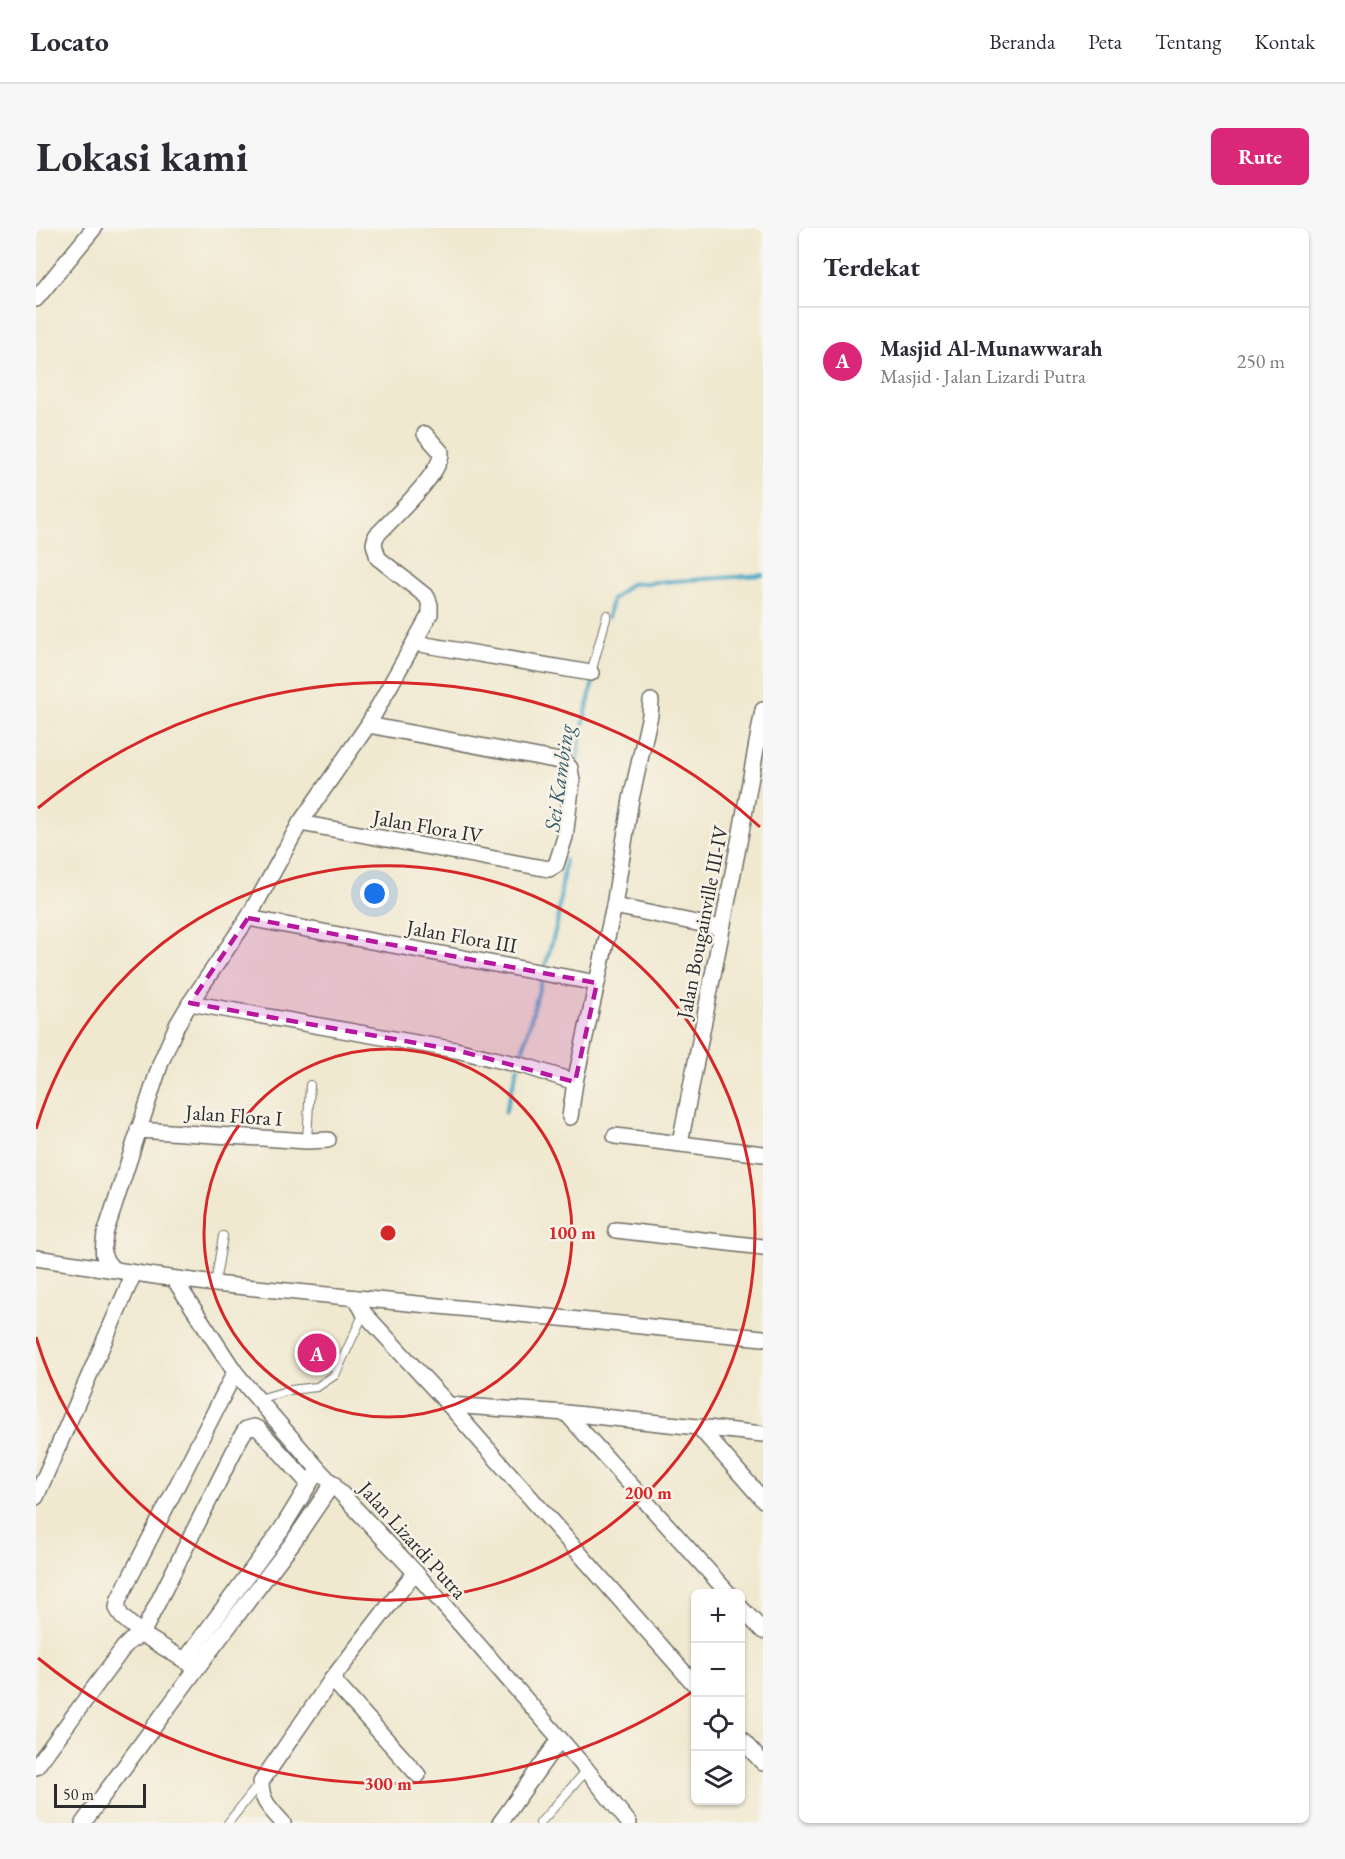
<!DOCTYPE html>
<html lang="id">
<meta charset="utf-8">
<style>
:root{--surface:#fff;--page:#f7f7f7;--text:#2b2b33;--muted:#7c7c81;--line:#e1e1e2;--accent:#db2777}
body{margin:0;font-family:"EB Garamond",serif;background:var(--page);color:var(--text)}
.controls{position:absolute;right:18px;bottom:18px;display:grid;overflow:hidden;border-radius:9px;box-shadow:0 2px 4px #0004}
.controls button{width:54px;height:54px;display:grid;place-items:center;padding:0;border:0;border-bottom:2px solid var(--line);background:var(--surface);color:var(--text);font:30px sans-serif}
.scale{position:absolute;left:18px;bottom:15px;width:92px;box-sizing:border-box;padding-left:6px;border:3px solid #2b2b2b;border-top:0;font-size:16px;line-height:21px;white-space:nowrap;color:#2b2b2b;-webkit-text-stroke:4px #f7f3e8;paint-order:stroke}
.you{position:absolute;left:339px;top:666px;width:21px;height:21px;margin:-15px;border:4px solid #fff;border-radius:50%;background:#1a73e8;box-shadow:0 0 0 9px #1a73e833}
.badge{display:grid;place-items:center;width:39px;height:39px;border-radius:50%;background:var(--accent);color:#fff;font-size:20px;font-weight:700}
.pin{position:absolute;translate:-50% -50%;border:3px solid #fff;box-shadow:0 2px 6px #0006}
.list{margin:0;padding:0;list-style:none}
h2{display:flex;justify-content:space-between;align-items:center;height:78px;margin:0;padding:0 24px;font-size:26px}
h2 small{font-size:20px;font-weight:400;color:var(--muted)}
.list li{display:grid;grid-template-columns:39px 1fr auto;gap:18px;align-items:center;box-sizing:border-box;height:108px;padding:0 24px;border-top:2px solid var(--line)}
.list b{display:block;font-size:22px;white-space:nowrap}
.list p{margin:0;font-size:20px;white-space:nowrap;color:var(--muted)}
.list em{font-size:20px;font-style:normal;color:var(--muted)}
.icon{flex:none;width:33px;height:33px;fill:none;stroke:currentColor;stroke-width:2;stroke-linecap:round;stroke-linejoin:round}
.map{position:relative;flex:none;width:727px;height:1595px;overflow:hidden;border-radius:9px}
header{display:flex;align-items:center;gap:36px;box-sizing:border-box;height:84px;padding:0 30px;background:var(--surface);border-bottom:2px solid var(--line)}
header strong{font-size:28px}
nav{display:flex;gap:33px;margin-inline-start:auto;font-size:21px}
.intro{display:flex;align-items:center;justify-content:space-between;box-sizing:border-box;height:144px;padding:0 36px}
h1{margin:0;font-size:42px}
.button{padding:15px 27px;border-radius:9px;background:var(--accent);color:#fff;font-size:21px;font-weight:700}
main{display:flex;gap:36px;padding:0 36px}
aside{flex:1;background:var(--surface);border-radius:9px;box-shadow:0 2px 4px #0004}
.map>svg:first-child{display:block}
</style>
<header>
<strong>Locato</strong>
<nav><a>Beranda</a><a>Peta</a><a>Tentang</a><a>Kontak</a></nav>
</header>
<div class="intro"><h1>Lokasi kami</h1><a class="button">Rute</a></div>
<main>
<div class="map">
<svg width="727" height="1595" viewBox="0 0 727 1595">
<rect width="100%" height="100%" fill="#f7f3e8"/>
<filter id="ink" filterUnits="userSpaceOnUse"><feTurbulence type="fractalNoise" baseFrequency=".0167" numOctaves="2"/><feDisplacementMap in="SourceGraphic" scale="12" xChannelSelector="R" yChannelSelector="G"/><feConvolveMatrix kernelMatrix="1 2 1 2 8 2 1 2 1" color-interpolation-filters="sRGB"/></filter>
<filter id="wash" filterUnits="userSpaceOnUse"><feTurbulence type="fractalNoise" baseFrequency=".008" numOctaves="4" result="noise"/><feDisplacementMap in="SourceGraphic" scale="24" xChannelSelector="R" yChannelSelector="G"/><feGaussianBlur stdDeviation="1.35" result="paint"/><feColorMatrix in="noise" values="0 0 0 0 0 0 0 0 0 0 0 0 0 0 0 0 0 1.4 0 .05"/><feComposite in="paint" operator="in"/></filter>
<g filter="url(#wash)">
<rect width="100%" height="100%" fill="#f0e8cf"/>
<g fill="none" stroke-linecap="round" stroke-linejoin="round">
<g stroke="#45a6c4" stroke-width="4">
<path d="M572 389 576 372 594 356 727 347"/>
<path d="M540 541 545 506 558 449"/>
<path d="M508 742 521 696 529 632"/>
<path d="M484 832 506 750"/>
<path d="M469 885 482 839"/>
</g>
</g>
</g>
<g filter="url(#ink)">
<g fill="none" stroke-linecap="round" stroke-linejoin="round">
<g stroke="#706d64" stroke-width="10">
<g id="lane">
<path d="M555 445 571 387"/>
<path d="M271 913 274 857"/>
<path d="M179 1056 187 1008"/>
<path d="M223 1171 254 1162 281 1159 299 1147 328 1085"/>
<path d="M192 1595 223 1556"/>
<path d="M504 1595 551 1542"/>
</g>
</g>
<g stroke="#706d64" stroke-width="18">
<g id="street">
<path d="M0 71 58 0"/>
<path d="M378 415 555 445"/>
<path d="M264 595 491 637 513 641 520 637 529 609 536 553 534 540 529 534 332 497"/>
<path d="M578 678 685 700"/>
<path d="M212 690 561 755"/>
<path d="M154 775 420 822 492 839 539 854"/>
<path d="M534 889 539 854 578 678 595 571 614 487 615 473"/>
<path d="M102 902 271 913 292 912"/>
<path d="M579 908 727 926"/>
<path d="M644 915 705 604 727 482"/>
<path d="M580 1002 727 1019"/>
<path d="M0 1030 126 1049 179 1056 727 1110"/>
<path d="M78 1041C64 1030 67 1023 69 1006L125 834 141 797 154 775 212 690 264 595 332 497 394 386V377L391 369 342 330 338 316 340 308C355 292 407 244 405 224L389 206"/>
<path d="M138 1051 199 1144 213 1161 283 1242 379 1344 551 1542 593 1595"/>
<path d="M320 1070 328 1085 413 1177 660 1458"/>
<path d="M199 1144 83 1371 81 1380 86 1389 106 1406 205 1209 210 1201 218 1199 223 1201 273 1256"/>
<path d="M413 1177 530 1185 727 1206"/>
<path d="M530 1185 693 1366"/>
<path d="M663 1199 727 1272"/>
<path d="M0 1269 98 1045"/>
<path d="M704 1379 727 1403"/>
<path d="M149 1432 245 1302 278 1248"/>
<path d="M296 1451 382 1547"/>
<path d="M704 1510 727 1535"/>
<path d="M0 1539 88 1419 94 1413 106 1406 161 1440"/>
<path d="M47 1595 161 1440 257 1314 297 1255"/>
<path d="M247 1595C235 1581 225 1574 225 1554L296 1451 379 1344"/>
<path d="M464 1595 524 1511"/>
</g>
</g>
<use href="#lane" stroke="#fff" stroke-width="8"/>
<use href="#street" stroke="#fff" stroke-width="15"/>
</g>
</g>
<path fill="#b5179e" fill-opacity="0.2" stroke="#b5179e" stroke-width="4.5" stroke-dasharray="12 8" stroke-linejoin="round" d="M212 690 561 755 539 854 420 822 154 775Z"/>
<g fill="none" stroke="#d62828" stroke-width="3">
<circle cx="352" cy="1005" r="184"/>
<path d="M0 901A367 367 0 1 1 0 1109"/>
<path d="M656 1464A551 551 0 0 1 2 1430M2 580A551 551 0 0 1 724 599"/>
</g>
<g text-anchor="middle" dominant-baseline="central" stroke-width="5" stroke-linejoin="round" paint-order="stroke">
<g font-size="21" fill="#2b2b2b" stroke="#f7f3e8">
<text transform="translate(392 598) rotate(10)">Jalan Flora IV</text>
<text transform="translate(666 694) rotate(-79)">Jalan Bougainville III-IV</text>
<text transform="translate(426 708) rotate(10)">Jalan Flora III</text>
<text transform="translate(198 887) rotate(4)">Jalan Flora I</text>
<text transform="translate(377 1312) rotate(48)">Jalan Lizardi Putra</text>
</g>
<g font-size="22" font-style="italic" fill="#355c68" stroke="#f7f3e8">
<text transform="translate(523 550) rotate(-82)">Sei Kambing</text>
</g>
</g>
<circle cx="352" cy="1005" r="9" fill="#d62828" stroke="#f7f3e8" stroke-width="3"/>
<g font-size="18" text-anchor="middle" font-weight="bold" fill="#d62828" stroke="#f7f3e8" stroke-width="5" stroke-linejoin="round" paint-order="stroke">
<text x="536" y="1011">100 m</text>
<text x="612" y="1271">200 m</text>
<text x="352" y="1562">300 m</text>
</g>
</svg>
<div class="controls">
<button>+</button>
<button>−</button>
<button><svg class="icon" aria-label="locate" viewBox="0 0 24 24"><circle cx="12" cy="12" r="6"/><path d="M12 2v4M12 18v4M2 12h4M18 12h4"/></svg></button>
<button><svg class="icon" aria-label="layers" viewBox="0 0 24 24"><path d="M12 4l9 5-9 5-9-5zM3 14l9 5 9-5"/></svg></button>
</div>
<div class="scale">50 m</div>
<div class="you"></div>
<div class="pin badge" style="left:281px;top:1125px">A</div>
</div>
<aside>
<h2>Terdekat<small></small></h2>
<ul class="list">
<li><span class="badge">A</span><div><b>Masjid Al-Munawwarah</b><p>Masjid · Jalan Lizardi Putra</p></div><em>250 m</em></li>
</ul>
</aside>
</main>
